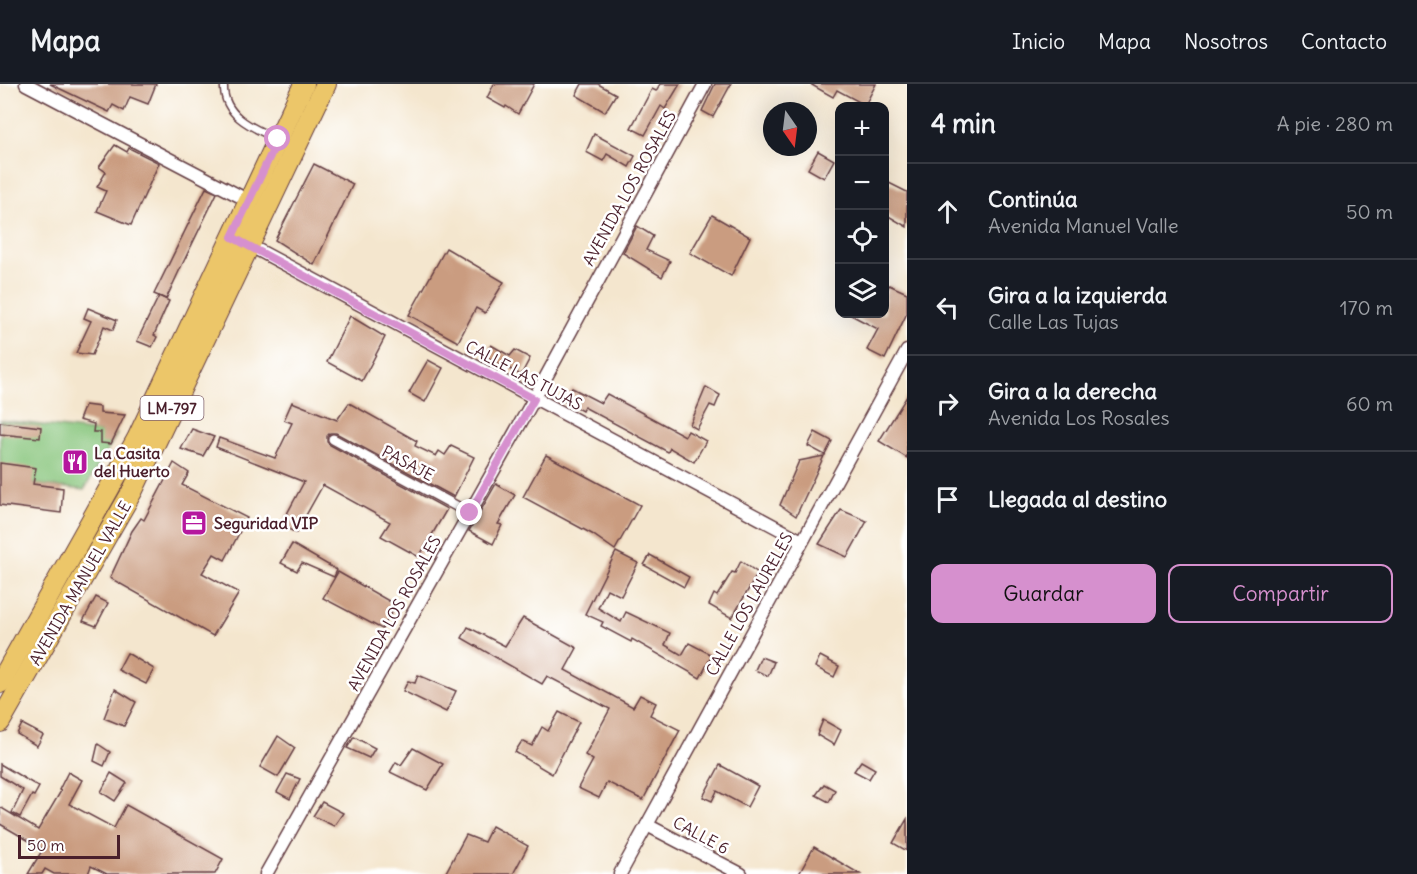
<!DOCTYPE html>
<html lang="es">
<meta charset="utf-8">
<style>
:root{--surface:#171b24;--page:#242831;--text:#f1f3f6;--muted:#9ea1a6;--line:#363941;--accent:#d690ce}
body{margin:0;font-family:Delius,sans-serif;background:var(--page);color:var(--text)}
.controls{position:absolute;right:18px;top:18px;display:grid;overflow:hidden;border-radius:12px;box-shadow:0 6px 24px #0002}
.controls button{width:54px;height:54px;display:grid;place-items:center;padding:0;border:0;border-bottom:2px solid var(--line);background:var(--surface);color:var(--text);font:30px sans-serif}
.compass{position:absolute;left:763px;top:18px;width:54px;height:54px;border-radius:50%;background:var(--surface);box-shadow:0 6px 24px #0002;rotate:166deg}
.scale{position:absolute;left:18px;bottom:15px;width:102px;box-sizing:border-box;padding-left:6px;border:3px solid #4a1f2b;border-top:0;font-size:16px;line-height:21px;white-space:nowrap;color:#4a1f2b;-webkit-text-stroke:4px #fff;paint-order:stroke}
.stop{position:absolute;width:18px;height:18px;margin:-14px;border:4px solid #d690ce;border-radius:50%;background:#fff}
.stop.end{background:#d690ce;border-color:#fff;box-shadow:0 2px 6px #0008}
.list{margin:0;padding:0;list-style:none}
h2{display:flex;justify-content:space-between;align-items:center;height:78px;margin:0;padding:0 24px;font-size:26px}
h2 small{font-size:20px;font-weight:400;color:var(--muted)}
.list li{display:grid;grid-template-columns:39px 1fr auto;gap:18px;align-items:center;box-sizing:border-box;height:96px;padding:0 24px;border-top:2px solid var(--line)}
.list b{display:block;font-size:22px;white-space:nowrap}
.list p{margin:0;font-size:20px;white-space:nowrap;color:var(--muted)}
.list em{font-size:20px;font-style:normal;color:var(--muted)}
.actions{display:flex;gap:12px;padding:18px 24px}
.actions a{flex:1;padding:14px 0;border:2px solid var(--accent);border-radius:12px;text-align:center;font-size:21px;color:var(--accent)}
.actions .main{background:var(--accent);color:#111}
.icon{flex:none;width:33px;height:33px;fill:none;stroke:currentColor;stroke-width:2;stroke-linecap:round;stroke-linejoin:round}
.map{position:relative;flex:none;width:907px;height:790px;overflow:hidden}
header{display:flex;align-items:center;gap:36px;box-sizing:border-box;height:84px;padding:0 30px;background:var(--surface);border-bottom:2px solid var(--line)}
header strong{font-size:28px}
nav{display:flex;gap:33px;margin-inline-start:auto;font-size:21px}
main{display:flex}
aside{flex:1;background:var(--surface)}
.map>svg:first-child{display:block}
</style>
<header>
<strong>Mapa</strong>
<nav><a>Inicio</a><a>Mapa</a><a>Nosotros</a><a>Contacto</a></nav>
</header>
<main>
<div class="map">
<svg width="907" height="790" viewBox="0 0 907 790">
<rect width="100%" height="100%" fill="#fff"/>
<filter id="ink" filterUnits="userSpaceOnUse"><feTurbulence type="fractalNoise" baseFrequency=".0167" numOctaves="2"/><feDisplacementMap in="SourceGraphic" scale="12" xChannelSelector="R" yChannelSelector="G"/><feConvolveMatrix kernelMatrix="1 2 1 2 8 2 1 2 1" color-interpolation-filters="sRGB"/></filter>
<filter id="wash" filterUnits="userSpaceOnUse"><feTurbulence type="fractalNoise" baseFrequency=".008" numOctaves="4" result="noise"/><feDisplacementMap in="SourceGraphic" scale="24" xChannelSelector="R" yChannelSelector="G"/><feGaussianBlur stdDeviation="1.35" result="paint"/><feColorMatrix in="noise" values="0 0 0 0 0 0 0 0 0 0 0 0 0 0 0 0 0 1.4 0 .05"/><feComposite in="paint" operator="in"/></filter>
<g filter="url(#wash)">
<rect width="100%" height="100%" fill="#f4e6ce"/>
<path fill="#87c57c" stroke="#687254" stroke-width="1.5" d="M0 336 117 350 84 406 0 396Z"/>
<g id="blocks">
<g fill="#ca9c80">
<path d="M50 0H156L148 20 130 13 124 27 113 21 109 28Z"/>
<path d="M494 0H534L518 30 506 22 505 24 487 14Z"/>
<path d="M582 0H598L616 10 605 28 576 11Z"/>
<path d="M660 0H680L665 25 661 22 645 51 631 44 652 5 656 7Z"/>
<path d="M715 0H731L713 33 702 27Z"/>
<path d="M810 0H876L865 21 837 6 833 13Z"/>
<path d="M594 50 635 72 629 83 607 70 603 77 586 68Z"/>
<path d="M115 61 127 68 129 64 159 79 131 141 97 127 106 107 97 103 106 88 99 83Z"/>
<path d="M818 67 834 76 824 94 808 85Z"/>
<path d="M314 80 353 100 314 181 275 156Z"/>
<path d="M885 97 907 108V143L885 130Z"/>
<path d="M206 104 217 109 181 183 166 215 154 210Z"/>
<path d="M712 131 750 153 731 192 690 169Z"/>
<path d="M637 142 653 152 646 166 670 177 662 193 623 169Z"/>
<path d="M446 164 504 198 485 229 476 224 458 258 409 231Z"/>
<path d="M889 201 907 209V229L885 275 867 266 878 245 849 230H885V211Z"/>
<path d="M159 212 169 217 154 251 157 253 152 263 137 257Z"/>
<path d="M88 224 117 236 113 246 104 242 92 271 76 269 91 237 84 234Z"/>
<path d="M350 232 385 253 362 297 327 278Z"/>
<path d="M491 261 510 272 515 266 530 274 521 291 485 272Z"/>
<path d="M428 276 443 284 425 318 409 309Z"/>
<path d="M706 303 720 311 715 323 710 321 697 345 690 341Z"/>
<path d="M572 304 601 319 607 310 685 352 688 347 706 357 694 378 670 364 668 368 584 323 582 327 564 317Z"/>
<path d="M907 312V374L879 357Z"/>
<path d="M292 318 337 336 349 319 417 357 415 362 436 372 439 367 445 371 451 362 474 373 454 413 336 349H330L327 352V358L330 361 447 425 419 473 381 452 390 438 323 401 296 449 281 441 304 398 216 363 219 354 275 374 292 339 284 336Z"/>
<path d="M85 321 100 323V329L125 331 111 360 101 359V348H93L94 340 79 336Z"/>
<path d="M0 338 41 343 40 354 0 350Z"/>
<path d="M192 345 214 353 203 372 181 365Z"/>
<path d="M815 348 832 357 825 371 808 362Z"/>
<path d="M546 371 640 421 615 466 592 450 523 413Z"/>
<path d="M824 372 796 432 780 421 799 377Z"/>
<path d="M0 379 36 384 33 400 63 404 61 429 0 421Z"/>
<path d="M174 379 189 389 182 401 247 434 225 476 214 470 202 489 239 509 213 552 110 494 132 447 141 434 144 436Z"/>
<path d="M496 400 515 411 498 440 502 441 493 460 469 447Z"/>
<path d="M841 426 867 437 847 473 819 460Z"/>
<path d="M292 460 337 486 334 493 302 479 297 487 281 479Z"/>
<path d="M616 468 638 479 621 512 607 505 598 524 621 538 626 528 670 549 665 561 682 571 689 559 712 571 700 594 632 555 631 558 601 542 603 538 585 530Z"/>
<path d="M650 471 689 493 684 503 644 481Z"/>
<path d="M741 477 758 489 732 534 709 521 714 510 717 512 732 488 735 489Z"/>
<path d="M338 488 396 521 382 545 323 514Z"/>
<path d="M96 513 108 519 96 542 83 537Z"/>
<path d="M523 534 577 564 565 586 633 623 640 611 656 619 650 631 680 646 643 716 607 698 599 714 578 704 593 676 585 671 610 625 547 592 542 600 462 554 468 543 505 562Z"/>
<path d="M127 569 154 585 146 600 118 586Z"/>
<path d="M820 572 839 582 834 593 815 583Z"/>
<path d="M761 573 774 578 768 592 755 586Z"/>
<path d="M418 591 456 607 446 628 403 607 408 597 415 599Z"/>
<path d="M115 605 136 618 124 642 104 634Z"/>
<path d="M559 628 579 638 552 690 515 668 522 657 532 662 542 643 548 647Z"/>
<path d="M823 636 841 646 834 661 817 651Z"/>
<path d="M22 640 43 651 37 662 17 650Z"/>
<path d="M278 652 295 664 278 693 260 683Z"/>
<path d="M354 653 375 664 369 674 347 664Z"/>
<path d="M98 660 110 668 104 682 94 677Z"/>
<path d="M413 664 443 680 427 706 390 688 396 678 401 681Z"/>
<path d="M861 677 875 685 869 695 854 687Z"/>
<path d="M0 680 39 703 34 712 32 711 20 733 12 729 23 706 0 692Z"/>
<path d="M720 681 758 702 747 723 717 707 712 717 703 713Z"/>
<path d="M68 688 82 696 69 720 114 744 126 721 223 775 215 790H107L91 782 88 790H54L45 785 42 790H28L43 765 0 740V723L38 746 61 707 59 706Z"/>
<path d="M111 689 127 699 115 717 101 708Z"/>
<path d="M287 690 300 695 290 715 277 708Z"/>
<path d="M824 700 835 706 829 718 816 711Z"/>
<path d="M322 718 343 729 334 742 313 732Z"/>
<path d="M907 735V767L893 759Z"/>
<path d="M492 742 528 762 513 790H445L466 751 484 758Z"/>
<path d="M814 763 860 790H799Z"/>
</g>
</g>
</g>
<g filter="url(#ink)">
<use href="#blocks" fill-opacity="0" stroke="#643d43" stroke-width="1.5"/>
<g fill="none" stroke-linecap="round" stroke-linejoin="round">
<g stroke="#643d43" stroke-width="9">
<path id="service" d="M224 0C222 30 250 43 275 54"/>
</g>
<g stroke="#643d43" stroke-width="12">
<path id="pedestrian" d="M333 355 469 429"/>
</g>
<g stroke="#643d43" stroke-width="15">
<g id="minor">
<path d="M26 0 249 117"/>
<path d="M245 159 802 457"/>
<path d="M647 741 741 790"/>
<path d="M266 790 534 315 705 0"/>
<path d="M620 790 907 267"/>
</g>
</g>
<g stroke="#643d43" stroke-width="22">
<g id="primary">
<path d="M0 599 137 355 304 0"/>
<path d="M0 638 133 406 326 0"/>
</g>
</g>
<use href="#service" stroke="#fff" stroke-width="6"/>
<use href="#pedestrian" stroke="#fff" stroke-width="9"/>
<use href="#minor" stroke="#fff" stroke-width="12"/>
<use href="#primary" stroke="#ecc669" stroke-width="20"/>
</g>
</g>
<g fill="none" stroke-linecap="round" stroke-linejoin="round" filter="url(#ink)">
<path stroke="#d690ce" stroke-width="8" d="M278 55 232 153 534 315 470 429"/>
</g>
<defs>
<g id="restaurant-square" transform="scale(1.35)"><rect x="-9" y="-9" width="18" height="18" rx="4" fill="#b5179e" stroke="#fff"/><path d="M-5-6h1v4h1v-4h1v4h1v-4h1v5L-1.5 .5V6h-2V.5L-5-1ZM5-6V6H3V1.5H1.5Q1.5-4 5-6Z" fill="#fff"/></g>
<g id="office-square" transform="scale(1.35)"><rect x="-9" y="-9" width="18" height="18" rx="4" fill="#b5179e" stroke="#fff"/><path d="M-6-3h4V-5.5h4V-3h4V5H-6ZM-1-4.5V-3h2v-1.5ZM-6 0V1H6V0Z" fill="#fff"/></g>
</defs>
<g fill-rule="evenodd">
<use href="#restaurant-square" x="75" y="378"/>
<use href="#office-square" x="194" y="439"/>
</g>
<g text-anchor="middle" dominant-baseline="central" stroke-width="5" stroke-linejoin="round" paint-order="stroke">
<rect fill="#fff" stroke="#80626b" stroke-width="1.5" x="140.5" y="312" width="63" height="24" rx="4.5"/>
<g font-size="15" font-weight="bold" fill="#4a1f2b">
<text x="172" y="324">LM-797</text>
</g>
<g font-size="16" fill="#4a1f2b" stroke="#fff">
<text transform="translate(629 104) rotate(-61)">AVENIDA LOS ROSALES</text>
<text transform="translate(524 291) rotate(28)">CALLE LAS TUJAS</text>
<text transform="translate(408 379) rotate(28)">PASAJE</text>
<text transform="translate(80 499) rotate(-60)">AVENIDA MANUEL VALLE</text>
<text transform="translate(749 520) rotate(-61)">CALLE LOS LAURELES</text>
<text transform="translate(394 529) rotate(-61)">AVENIDA LOS ROSALES</text>
<text transform="translate(701 751) rotate(28)">CALLE 6</text>
</g>
<g font-size="16" font-weight="bold" fill="#4a1f2b" stroke="#fff" text-anchor="start">
<text x="94" y="369">La Casita<tspan x="94" dy="18">del Huerto</tspan></text>
<text x="214" y="439">Seguridad VIP</text>
</g>
</g>
</svg>
<div class="controls">
<button>+</button>
<button>−</button>
<button><svg class="icon" aria-label="locate" viewBox="0 0 24 24"><circle cx="12" cy="12" r="6"/><path d="M12 2v4M12 18v4M2 12h4M18 12h4"/></svg></button>
<button><svg class="icon" aria-label="layers" viewBox="0 0 24 24"><path d="M12 4l9 5-9 5-9-5zM3 14l9 5 9-5"/></svg></button>
</div>
<svg class="compass" viewBox="-18 -18 36 36"><path d="M0-13l5 13h-10z" fill="#e53935"/><path d="M0 13l5-13h-10z" fill="#9ea1a6"/></svg>
<div class="scale">50 m</div>
<div class="stop" style="left:278px;top:55px"></div>
<div class="stop end" style="left:470px;top:429px"></div>
</div>
<aside>
<h2>4 min<small>A pie · 280 m</small></h2>
<ul class="list">
<li><svg class="icon" aria-label="ahead" viewBox="0 0 24 24"><path d="M12 20V5M6 11l6-6 6 6"/></svg><div><b>Continúa</b><p>Avenida Manuel Valle</p></div><em>50 m</em></li>
<li><svg class="icon" aria-label="left" viewBox="0 0 24 24"><path d="M17 20v-9H6M10 6l-5 5 5 5"/></svg><div><b>Gira a la izquierda</b><p>Calle Las Tujas</p></div><em>170 m</em></li>
<li><svg class="icon" aria-label="right" viewBox="0 0 24 24"><path d="M7 20v-9h11M14 6l5 5-5 5"/></svg><div><b>Gira a la derecha</b><p>Avenida Los Rosales</p></div><em>60 m</em></li>
<li><svg class="icon" aria-label="arrive" viewBox="0 0 24 24"><path d="M6 21V4h12l-3 4 3 4H6"/></svg><div><b>Llegada al destino</b></div></li>
</ul>
<div class="actions"><a class="main">Guardar</a><a>Compartir</a></div>
</aside>
</main>
